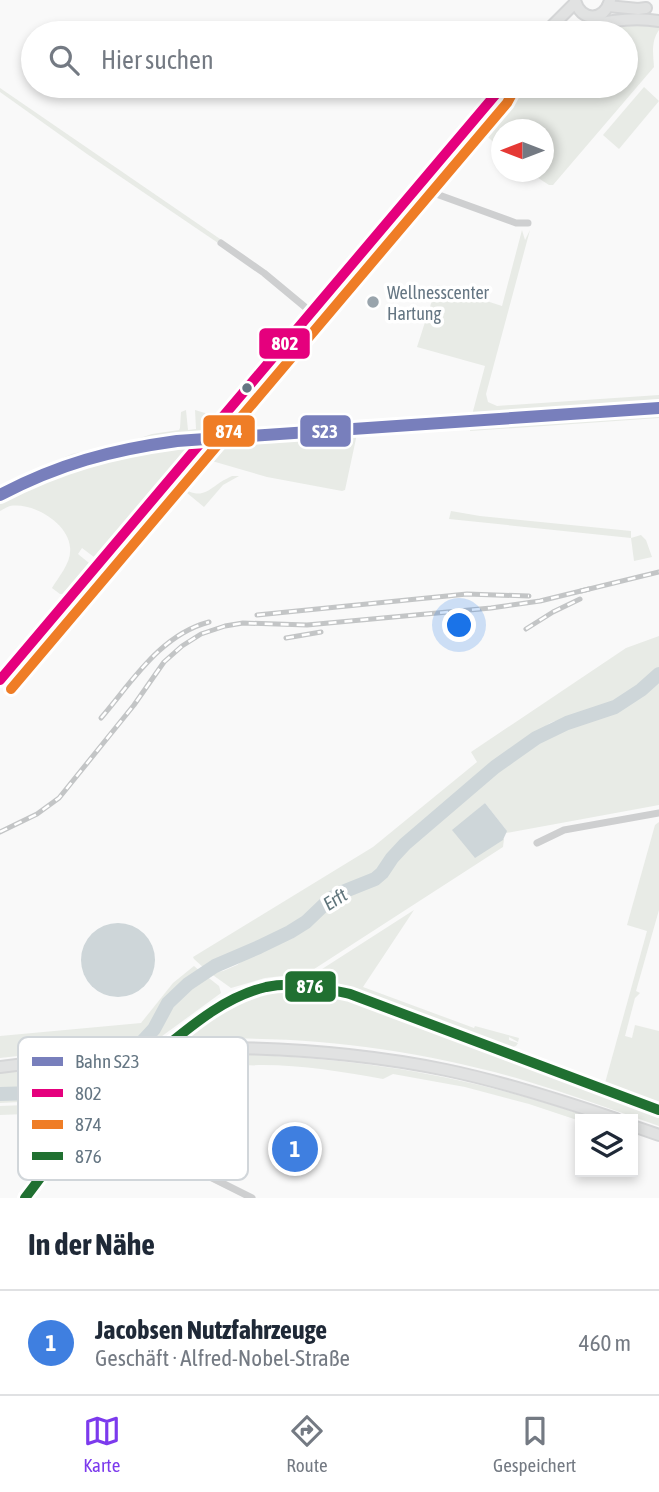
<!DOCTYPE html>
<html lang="de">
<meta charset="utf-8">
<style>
:root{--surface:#fff;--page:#f6f6f7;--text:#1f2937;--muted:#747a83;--line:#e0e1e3;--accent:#7c3aed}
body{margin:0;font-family:"Asap Condensed",sans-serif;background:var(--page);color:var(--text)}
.controls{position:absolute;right:21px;bottom:21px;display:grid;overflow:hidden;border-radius:0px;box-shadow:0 4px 10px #0003}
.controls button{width:63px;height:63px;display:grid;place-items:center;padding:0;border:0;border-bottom:2px solid var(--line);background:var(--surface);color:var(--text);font:35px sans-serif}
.compass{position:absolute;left:491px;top:119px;width:63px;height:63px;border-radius:50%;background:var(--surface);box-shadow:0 4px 10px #0003;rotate:270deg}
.you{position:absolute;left:460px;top:626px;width:24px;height:24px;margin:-18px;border:5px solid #fff;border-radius:50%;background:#1a73e8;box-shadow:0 0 0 10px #1a73e833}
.badge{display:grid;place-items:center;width:46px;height:46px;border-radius:50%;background:var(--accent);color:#fff;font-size:23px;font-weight:700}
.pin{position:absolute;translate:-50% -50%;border:4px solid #fff;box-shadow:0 2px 7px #0006}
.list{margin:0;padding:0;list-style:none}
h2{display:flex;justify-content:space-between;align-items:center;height:91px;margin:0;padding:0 28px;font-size:30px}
h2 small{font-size:23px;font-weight:400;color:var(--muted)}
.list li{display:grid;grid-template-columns:46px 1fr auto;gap:21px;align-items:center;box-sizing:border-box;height:105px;padding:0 28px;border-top:2px solid var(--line)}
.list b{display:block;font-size:26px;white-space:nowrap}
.list p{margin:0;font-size:23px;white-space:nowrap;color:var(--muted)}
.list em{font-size:23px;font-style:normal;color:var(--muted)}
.icon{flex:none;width:38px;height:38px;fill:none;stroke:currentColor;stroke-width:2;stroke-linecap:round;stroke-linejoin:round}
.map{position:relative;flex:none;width:659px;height:1198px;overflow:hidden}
.search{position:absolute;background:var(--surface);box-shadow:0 4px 10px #0003;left:21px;right:21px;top:21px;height:77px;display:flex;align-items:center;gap:18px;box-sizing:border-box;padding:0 24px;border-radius:38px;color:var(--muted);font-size:26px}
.sheet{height:196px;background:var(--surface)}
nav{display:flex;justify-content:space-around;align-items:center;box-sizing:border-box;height:98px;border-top:2px solid var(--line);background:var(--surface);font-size:19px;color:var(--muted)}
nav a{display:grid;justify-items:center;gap:4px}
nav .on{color:var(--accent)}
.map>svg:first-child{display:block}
</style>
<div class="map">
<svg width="659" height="1198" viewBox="0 0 659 1198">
<rect width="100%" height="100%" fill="#f9f9f9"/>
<g fill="#e8ebe6">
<path d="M631 23 659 26V30C651 41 653 54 654 67L553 185H549L529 172H544V130H502L501 149 479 129 478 128 513 86H626V33H580Z"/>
<path d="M644 87 659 101 619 149 603 135Z"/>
<path d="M0 88 223 241 221 245 87 154 0 92Z"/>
<path d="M522 230 525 240 530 230 486 394 488 402 497 406 659 395V405L219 434 225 432 472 415 485 366 417 347 437 285 502 306Z"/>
<path d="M186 410 188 430 196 429 195 410 205 413 209 417V422L199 435 159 437 105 447V448L68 459H63L7 486 27 473 72 454 137 439 152 434 179 430 180 428 181 412Z"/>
<path d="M659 411V418L470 431 471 423Z"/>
<path d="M357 434 345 490 342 491 267 477 205 459 216 445 221 442Z"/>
<path d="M164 443 166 445 192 443 94 557 82 548 78 554 89 563 63 594H60L52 588C59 576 72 562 70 547 68 523 33 502 10 506 7 507 2 510 0 511V500L53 473V471C89 457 126 448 164 443Z"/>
<path d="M232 476H239L223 485 204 507 181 488 115 565 113 563V561L164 500 166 501 168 499 167 497 177 485C206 504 207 487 232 476Z"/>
<path d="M451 511 480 516 631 531V538L641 535 646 540 652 557 634 561 631 538 449 519Z"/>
<path d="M659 636V670C635 694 609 708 576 718 568 720 558 719 550 723 546 725 542 730 538 733 502 757 471 785 438 813L432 817 404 841 368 878 341 887 327 897 290 929 214 962 205 969 194 959 193 957 373 847 477 762 471 752 626 648Z"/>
<path d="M659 678V805L506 833V830L485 803 453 831 504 839 503 847 308 973 265 978 231 988 210 973 223 971 237 965 249 956 286 939 307 926 332 903 348 894 373 884 386 875 395 861 423 833 501 769 522 755 540 738 610 712 640 694Z"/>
<path d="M659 822V910L636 991 640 993 635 998 625 1036 632 1038 635 1025 659 1031V1104L605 1083 647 931 627 925 655 825Z"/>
<path d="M414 910 363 987 474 1028 475 1026 519 1038 518 1042 509 1037V1040L518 1043 516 1046 507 1049 360 993 333 985 307 980 308 978Z"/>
<path d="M194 966 201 972C187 981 174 991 164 1005 155 1017 150 1031 138 1041L107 1043V1046L0 1058V1036L141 1023 173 983Z"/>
<path d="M205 975 219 986 221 993 158 1039 148 1040C157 1031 160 1021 166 1010 175 995 191 985 205 975Z"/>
<path d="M283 988C316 989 341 996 371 1006L659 1115V1126C614 1110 569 1094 523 1080 424 1051 317 1036 213 1039V1037L191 1038 190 1033C219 1011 247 994 283 988Z"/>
<path d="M210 1054C347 1055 466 1074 595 1119H580V1121L529 1104 465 1087 393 1074 383 1079C331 1070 280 1061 227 1067 219 1067 209 1067 200 1069 173 1077 149 1099 128 1116L135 1127 165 1145 164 1148C149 1144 108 1122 108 1104L116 1092 158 1058 180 1057 181 1055Z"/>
<path d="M131 1060C87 1096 55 1101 0 1103V1098L41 1096 63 1092 96 1079 116 1062Z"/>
<path d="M109 1062C71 1090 46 1092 0 1092V1073L73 1064 74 1066Z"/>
<path d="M99 1087 100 1088 80 1097 59 1103 53 1113 0 1115V1106C35 1105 67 1102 99 1087Z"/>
</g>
<g fill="#ced6d9">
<path d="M485 803 507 831 503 840 475 858 452 830Z"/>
<circle cx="118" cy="960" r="37"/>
</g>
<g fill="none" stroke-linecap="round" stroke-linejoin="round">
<path stroke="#ced6d9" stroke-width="14" d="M0 1094 33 1093 57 1090 79 1083 96 1075 142 1042 154 1029 168 1003 188 984 215 966 259 947 290 932 306 922 329 900 340 893 375 879 382 873 392 858 405 844 495 767 536 738 567 723 615 707 641 690 659 674"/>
<g stroke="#d5d6d7" stroke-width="14">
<g id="primary">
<path d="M575 0C580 22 605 22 610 0"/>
<path d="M608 6 638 9 646 8"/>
<path d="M545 33 575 3"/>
<path d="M569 33C596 22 630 16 659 21"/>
<path d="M0 680 496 94 500 86"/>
<path d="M195 1048C280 1047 363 1053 446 1070 504 1082 560 1100 616 1119"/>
<path d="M0 1067 88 1056"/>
<path d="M633 1126 659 1135"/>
</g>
</g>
<g stroke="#cecfd0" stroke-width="7">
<path d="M417 187 516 223H528"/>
<path d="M221 243 264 273 311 312"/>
<path d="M537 843 564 830 659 813"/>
<path d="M96 1106 127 1134 138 1141 252 1198"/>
<path d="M25 1198C48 1171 66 1139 89 1113 109 1090 134 1072 158 1053 224 1000 260 967 350 994L659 1110"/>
</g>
<use href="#primary" stroke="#e1e2e2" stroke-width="10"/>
<g stroke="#c3c5c6" stroke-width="5">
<g id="rail">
<path d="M581 591 659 572"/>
<path d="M257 615 467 594 529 596"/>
<path d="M526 629 553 612 580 599"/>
<path d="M286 638 321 632"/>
<path d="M101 718C132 682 160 635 209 622"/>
<path d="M0 832 37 814 59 798 134 705 164 662 182 646 201 634 225 626 243 623 307 625 491 608 540 601 589 589"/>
</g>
</g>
<use href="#rail" stroke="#fff" stroke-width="2.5" stroke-dasharray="8" stroke-linecap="butt"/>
<g stroke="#d5d6d7" stroke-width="14" stroke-linecap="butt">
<path id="primary-bridge" d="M88 1056 195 1048"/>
</g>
<use href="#primary-bridge" stroke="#e1e2e2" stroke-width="10"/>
<g stroke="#fff" stroke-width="16">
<path id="bus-1" d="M0 680 496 94 500 86"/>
</g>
<g stroke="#fff" stroke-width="16">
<path id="bus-2" d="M11 689 507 103 513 92"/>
</g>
<g stroke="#fff" stroke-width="16">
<path id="bus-3" d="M25 1198C47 1170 66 1140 89 1113 109 1090 134 1072 158 1053 190 1027 224 997 266 987 294 981 322 988 350 994L659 1110"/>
</g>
<use href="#bus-1" stroke="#e5007d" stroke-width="10"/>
<use href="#bus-2" stroke="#ef7d26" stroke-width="10"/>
<use href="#bus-3" stroke="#207031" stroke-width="10"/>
<g stroke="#fff" stroke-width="18">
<path id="rail-1" d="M0 495C59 464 111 450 177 441L659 408"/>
</g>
<use href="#rail-1" stroke="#787fbc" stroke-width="12"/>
</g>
<circle fill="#99a4ac" stroke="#fff" stroke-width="2.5" cx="373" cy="302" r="7"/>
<circle fill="#657683" stroke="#fff" stroke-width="2.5" cx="247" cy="388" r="6"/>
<g text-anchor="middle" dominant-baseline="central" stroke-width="7" stroke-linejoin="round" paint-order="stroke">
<g font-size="18" fill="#657683" stroke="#fff" text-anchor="start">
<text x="387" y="292">Wellnesscenter<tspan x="387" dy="21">Hartung</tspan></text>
</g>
<g font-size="19" font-style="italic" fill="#60757c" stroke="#fff">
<text transform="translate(335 899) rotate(-32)">Erft</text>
</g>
</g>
<rect x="18" y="1037" width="230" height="143" rx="10" fill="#fff" stroke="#d1d6da" stroke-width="2"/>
<rect x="32" y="1057" width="31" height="9" fill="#787fbc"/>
<rect x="32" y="1089" width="31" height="8" fill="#e5007d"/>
<rect x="32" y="1120" width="31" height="9" fill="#ef7d26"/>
<rect x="32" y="1152" width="31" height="8" fill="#207031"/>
<g font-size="19" fill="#657683">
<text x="75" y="1068">Bahn S23</text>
<text x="75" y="1100">802</text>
<text x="75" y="1131">874</text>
<text x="75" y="1163">876</text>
</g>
<g stroke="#fff" stroke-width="2.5">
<rect x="258" y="327" width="53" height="33" rx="7" fill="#e5007d"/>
<rect x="299" y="414" width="53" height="34" rx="7" fill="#787fbc"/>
<rect x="202" y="414" width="54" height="34" rx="7" fill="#ef7d26"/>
<rect x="284" y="970" width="53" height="33" rx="7" fill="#207031"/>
</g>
<g font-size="19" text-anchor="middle" font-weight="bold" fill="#fff">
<text x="285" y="350">802</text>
<text x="325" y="438">S23</text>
<text x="229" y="438">874</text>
<text x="310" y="993">876</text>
</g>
</svg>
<div class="controls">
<button><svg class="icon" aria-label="layers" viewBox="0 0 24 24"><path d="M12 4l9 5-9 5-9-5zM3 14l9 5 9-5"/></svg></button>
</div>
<svg class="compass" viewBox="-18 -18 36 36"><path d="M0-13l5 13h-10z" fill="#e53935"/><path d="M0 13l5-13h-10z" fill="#747a83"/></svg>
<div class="you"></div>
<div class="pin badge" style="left:295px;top:1149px;background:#3f7fe0">1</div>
<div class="search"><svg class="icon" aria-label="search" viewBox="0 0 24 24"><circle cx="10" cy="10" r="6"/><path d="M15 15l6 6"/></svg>Hier suchen</div>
</div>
<section class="sheet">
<h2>In der Nähe<small></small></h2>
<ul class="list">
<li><span class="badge" style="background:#3f7fe0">1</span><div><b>Jacobsen Nutzfahrzeuge</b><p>Geschäft · Alfred-Nobel-Straße</p></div><em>460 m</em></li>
</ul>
</section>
<nav>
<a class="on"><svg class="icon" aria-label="map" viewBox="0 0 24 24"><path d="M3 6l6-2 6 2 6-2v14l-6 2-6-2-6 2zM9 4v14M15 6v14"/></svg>Karte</a>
<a><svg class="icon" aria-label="directions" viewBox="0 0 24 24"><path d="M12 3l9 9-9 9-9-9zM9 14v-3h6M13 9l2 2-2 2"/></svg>Route</a>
<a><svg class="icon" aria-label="saved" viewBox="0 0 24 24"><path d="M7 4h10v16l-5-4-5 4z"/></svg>Gespeichert</a>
</nav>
